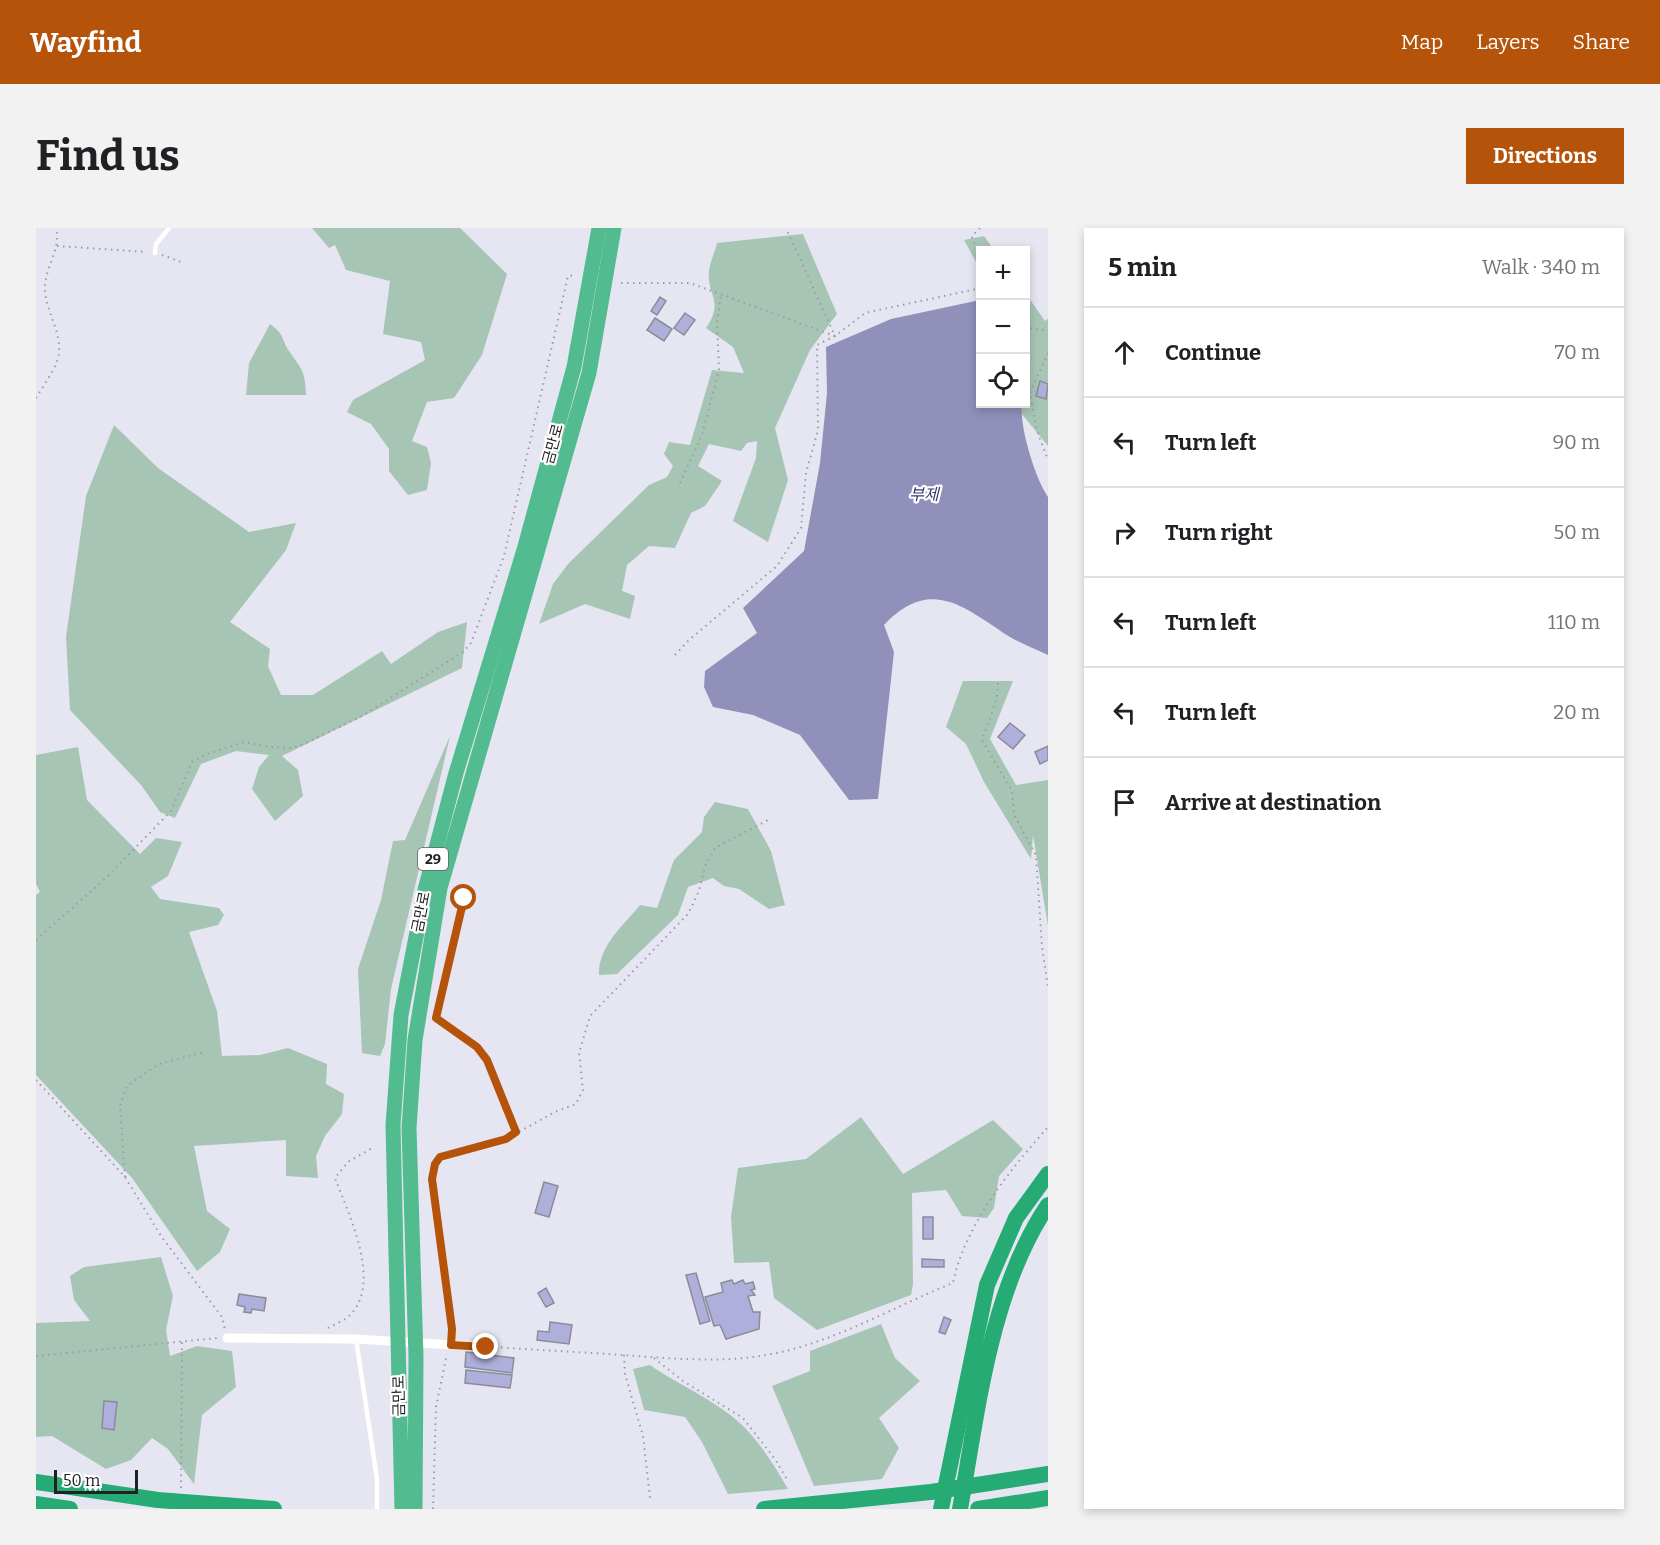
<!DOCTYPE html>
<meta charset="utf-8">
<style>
:root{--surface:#fff;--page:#f2f2f2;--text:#202124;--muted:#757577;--line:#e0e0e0;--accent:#b45309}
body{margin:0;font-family:Bitter,"Noto Sans KR",serif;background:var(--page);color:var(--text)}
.controls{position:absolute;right:18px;top:18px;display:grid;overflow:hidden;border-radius:0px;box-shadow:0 3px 9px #0003}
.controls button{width:54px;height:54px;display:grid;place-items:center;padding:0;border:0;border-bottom:2px solid var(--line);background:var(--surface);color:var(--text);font:30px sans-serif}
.scale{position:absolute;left:18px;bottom:15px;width:84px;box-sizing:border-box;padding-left:6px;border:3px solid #202025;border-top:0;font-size:16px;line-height:21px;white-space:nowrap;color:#202025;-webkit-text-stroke:4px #fff;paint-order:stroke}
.stop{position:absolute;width:18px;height:18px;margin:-14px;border:4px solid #b45309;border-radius:50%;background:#fff}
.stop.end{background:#b45309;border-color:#fff;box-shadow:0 2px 6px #0008}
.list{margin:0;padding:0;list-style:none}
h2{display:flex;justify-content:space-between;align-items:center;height:78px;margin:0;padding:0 24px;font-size:26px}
h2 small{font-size:20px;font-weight:400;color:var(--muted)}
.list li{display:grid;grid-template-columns:39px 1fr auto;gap:18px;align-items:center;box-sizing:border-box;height:90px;padding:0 24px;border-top:2px solid var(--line)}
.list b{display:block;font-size:22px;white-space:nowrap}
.list em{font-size:20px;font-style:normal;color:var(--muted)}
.icon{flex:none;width:33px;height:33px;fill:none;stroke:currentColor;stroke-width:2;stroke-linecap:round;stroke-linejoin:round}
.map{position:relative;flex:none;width:1012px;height:1281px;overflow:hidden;border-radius:0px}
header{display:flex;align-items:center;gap:36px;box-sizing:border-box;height:84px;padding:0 30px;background:var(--accent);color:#fff}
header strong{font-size:28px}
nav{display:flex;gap:33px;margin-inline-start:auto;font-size:21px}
.intro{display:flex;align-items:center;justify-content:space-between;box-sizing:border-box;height:144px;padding:0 36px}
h1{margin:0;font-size:42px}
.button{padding:15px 27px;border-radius:0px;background:var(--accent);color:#fff;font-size:21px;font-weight:700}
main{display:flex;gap:36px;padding:0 36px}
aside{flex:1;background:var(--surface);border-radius:0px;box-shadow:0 3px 9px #0003}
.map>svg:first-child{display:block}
</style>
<header>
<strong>Wayfind</strong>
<nav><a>Map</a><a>Layers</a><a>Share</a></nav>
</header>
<div class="intro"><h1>Find us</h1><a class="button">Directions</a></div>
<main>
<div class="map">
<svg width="1012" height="1281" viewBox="0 0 1012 1281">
<rect width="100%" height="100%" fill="#e6e6f2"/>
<g fill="#a7c5b4">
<path d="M276 0H424L471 46 446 127 418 170 391 174 376 213 391 219 395 235 391 262 372 267 353 243V221L335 196 311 184 317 172 389 132 385 114 347 106 354 53 310 42 299 17 293 20Z"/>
<path d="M767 6 801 86 774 122 739 200 752 252 732 314 697 293 720 230 721 213 711 215 705 223 673 216 662 238 686 253 669 278 655 285 639 320 613 318 591 337 586 363 599 368 594 391 549 376 503 396 517 356 532 336 613 257 631 249 637 238 628 226 633 214 654 217 676 142 708 145 697 119 670 100C689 73 670 66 673 43 674 34 679 24 681 15Z"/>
<path d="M948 8 958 22H945L944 41 928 12Z"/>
<path d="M990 66 1009 93 1012 91V218L985 185 986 176H990L993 120 990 116Z"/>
<path d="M234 96C250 108 244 109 253 123 266 142 269 142 270 167H210L213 135Z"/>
<path d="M78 197 122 240 213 304 260 295 250 322 194 394 234 421 232 438 245 467H277L346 423 355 436 402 404 431 394 426 440 246 528 262 542 267 568 239 593 216 561 223 539 233 527 200 523 165 536 139 590 124 584 105 557 34 482 30 409 50 268Z"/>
<path d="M927 453H977L954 511 980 557 1012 552V698L997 607 995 631 948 554 930 516 910 499Z"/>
<path d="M414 508 355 761 349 816 344 828 326 825 322 741 345 672 357 613 369 612Z"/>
<path d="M42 519 51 572 104 626 120 610 146 614 132 648 115 659 124 671 183 680 188 687 182 697 153 704 181 783 186 828 224 827 252 820 291 836 290 856 308 866 306 886 289 908 280 928 282 950 250 948V912L158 918 171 983 194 1001 184 1024 161 1043 96 950 0 847V667L4 664 0 656V527Z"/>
<path d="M679 574 712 581 735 623 749 677 733 681 703 661 688 658 677 650 652 659 642 687 581 746 563 747C562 718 587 698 604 677L621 680 638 632 666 604 668 589Z"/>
<path d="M825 889 867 946 957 892 987 921 963 948 958 980 951 990 926 988 910 962 876 965 877 1056 875 1067 781 1102 738 1070 733 1034 698 1035 695 989 702 940 770 931Z"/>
<path d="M125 1029 137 1068 130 1102 134 1128 161 1118 196 1123 200 1159 166 1187 158 1256 132 1221 116 1210 95 1232 70 1241 16 1208 0 1209V1095L54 1093 38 1072 34 1048 48 1039Z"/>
<path d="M845 1096 859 1130 884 1153 843 1190 863 1220 846 1251 778 1258 736 1158 774 1143V1123Z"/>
<path d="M614 1137C644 1158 684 1174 710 1201 727 1219 740 1240 752 1261L692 1266 666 1214 649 1189 608 1182 597 1141Z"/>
</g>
<path fill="#9090ba" d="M944 72 945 176H986C983 198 999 250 1012 269V427C999 421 986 416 974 409 929 380 895 347 848 397L858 424 842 571 813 572 764 507 717 487 677 479 668 459 669 443 721 405 707 380 768 323 784 235 791 165 790 119 855 91Z"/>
<g fill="#aeafdb" stroke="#8c8c98" stroke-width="1.5">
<path d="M624 69 630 73 621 87 615 83Z"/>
<path d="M649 85 659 92 648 107 638 100Z"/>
<path d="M619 90 636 101 628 113 611 102Z"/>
<path d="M1004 153 1012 156 1010 171 1000 168Z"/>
<path d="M974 495 989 507 977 521 962 509Z"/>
<path d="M1012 518V532L1004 536 999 524Z"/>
<path d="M508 954 522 958 513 989 499 985Z"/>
<rect x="887" y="989" width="10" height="22"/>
<path d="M886 1031 908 1032V1039H886Z"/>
<path d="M660 1045 674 1093 664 1096 650 1047Z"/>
<path d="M696 1052 698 1056 707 1052 709 1056 717 1054 719 1061 715 1062 719 1067 712 1068 717 1084H724L723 1101 690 1111 684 1097 678 1098 669 1069 687 1064 685 1055Z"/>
<path d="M510 1060 518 1075 510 1079 502 1065Z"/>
<path d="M203 1066 230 1070 228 1083 216 1081 215 1085 208 1084 209 1079 201 1077Z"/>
<path d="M908 1089 915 1092 909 1106 903 1104Z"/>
<path d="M514 1094 536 1097 533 1116 501 1112 502 1103 513 1104Z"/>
<path d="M430 1124 478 1130 476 1145 429 1139Z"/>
<path d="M430 1142 476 1147 474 1160 429 1155Z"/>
<path d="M68 1173 81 1174 78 1202 66 1200Z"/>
</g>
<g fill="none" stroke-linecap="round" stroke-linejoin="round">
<g stroke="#9b9ba5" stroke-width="2" stroke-dasharray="1.5 4.5" stroke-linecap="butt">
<path d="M944 0 936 8V12L945 24"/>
<path d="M21 18 111 24"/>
<path d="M126 27 148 35"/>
<path d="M585 55H654L799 108 829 85 945 60"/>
<path d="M990 97 992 100 1012 103"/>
<path d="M1012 125 994 165 1001 203 1012 232"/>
<path d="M0 170C7 158 18 144 22 130 28 105 8 83 9 58 10 37 25 22 20 0"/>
<path d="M644 255 666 207 683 142 681 94 685 67"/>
<path d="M639 427 653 412 741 338 765 300 770 245 782 202 781 117 799 108 750 0"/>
<path d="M962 455C962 475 952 493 946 512L976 563 978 587 1000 627 1006 719 1012 759"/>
<path d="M428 670 400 790 441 819 451 832 480 904"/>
<path d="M0 712 70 650 135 583 156 534 171 526 208 514 234 519 256 520 268 516 326 488 427 424 435 415 468 328 532 48 540 47"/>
<path d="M0 852 89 949 125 1008 186 1089 189 1102"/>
<path d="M89 949 84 878 91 858 123 836 169 824"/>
<path d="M292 1100C299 1096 310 1092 315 1086 346 1053 312 985 299 950L312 934 338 919"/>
<path d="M415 1106 396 951 398 936 404 929 470 911 521 883 540 876 547 862 543 825 554 788 652 686 663 663 669 638 679 620 732 592"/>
<path d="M459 1119C502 1122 544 1124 587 1127 629 1130 682 1135 724 1128 793 1118 854 1080 917 1055 929 997 973 943 1012 899"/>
<path d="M588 1127 589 1146 607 1208 614 1270"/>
<path d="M0 1128 181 1110"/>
<path d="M618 1130 647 1153 707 1190 739 1231 752 1253"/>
<path d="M145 1260 146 1113"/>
<path d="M397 1281 400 1179 411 1126"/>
</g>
<g stroke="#fff" stroke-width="4.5">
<path d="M119 25 120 16 133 0"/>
<path d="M320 1111 341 1251V1281"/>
</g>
<path stroke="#fff" stroke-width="9" d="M191 1110 320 1111 450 1119"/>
<g stroke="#52bc90" stroke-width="15">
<path d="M366 1281 357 897 365 787 389 662 420 545 488 322 538 139 563 0"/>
<path d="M379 1281 380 1129 373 900 379 812 404 660 553 145 578 0"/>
</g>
<g stroke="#27ab75" stroke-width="16">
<path d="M0 1254 122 1272 238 1281"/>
<path d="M0 1276 34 1281"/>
<path d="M728 1281 895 1264 1012 1246"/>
<path d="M905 1281 951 1057 980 990 1012 946"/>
<path d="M924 1281C942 1181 954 1063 1012 977"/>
<path d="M942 1281 1012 1270"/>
</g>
</g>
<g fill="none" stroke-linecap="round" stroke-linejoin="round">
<path stroke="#b45309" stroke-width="8" d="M428 670 400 790 441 819 451 832 480 904 470 911 404 929 399 936 396 951 416 1101 415 1117 450 1119"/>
</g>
<g text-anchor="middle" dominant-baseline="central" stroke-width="4.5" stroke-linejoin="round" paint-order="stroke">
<rect fill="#fff" stroke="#636366" stroke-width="1.5" x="382" y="620" width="30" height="22" rx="4.5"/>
<g font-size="14" font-weight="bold" fill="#202025">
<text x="397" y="631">29</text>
</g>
<g font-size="15" fill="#202025" stroke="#fff">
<text transform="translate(517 216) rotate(-75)">금만로</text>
<text transform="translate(385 684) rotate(-79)">금만로</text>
<text transform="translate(363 1168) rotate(-91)">금만로</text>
</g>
<g font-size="16" font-style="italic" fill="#3b366e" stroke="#fff">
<text x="888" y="266">부제</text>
</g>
</g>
</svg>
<div class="controls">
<button>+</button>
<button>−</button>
<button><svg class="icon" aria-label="locate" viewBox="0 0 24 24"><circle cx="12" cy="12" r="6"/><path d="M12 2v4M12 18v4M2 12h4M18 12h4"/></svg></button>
</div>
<div class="scale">50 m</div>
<div class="stop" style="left:428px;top:670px"></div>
<div class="stop end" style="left:450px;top:1119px"></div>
</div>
<aside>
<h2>5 min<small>Walk · 340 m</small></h2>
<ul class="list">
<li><svg class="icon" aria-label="ahead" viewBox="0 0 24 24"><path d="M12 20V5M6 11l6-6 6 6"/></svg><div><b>Continue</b></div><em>70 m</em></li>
<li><svg class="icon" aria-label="left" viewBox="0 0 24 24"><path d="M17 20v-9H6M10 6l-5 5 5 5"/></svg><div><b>Turn left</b></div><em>90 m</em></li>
<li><svg class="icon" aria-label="right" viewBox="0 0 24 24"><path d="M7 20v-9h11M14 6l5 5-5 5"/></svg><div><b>Turn right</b></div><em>50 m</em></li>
<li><svg class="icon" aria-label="left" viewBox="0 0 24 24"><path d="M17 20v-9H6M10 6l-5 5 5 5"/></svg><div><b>Turn left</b></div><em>110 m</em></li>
<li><svg class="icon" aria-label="left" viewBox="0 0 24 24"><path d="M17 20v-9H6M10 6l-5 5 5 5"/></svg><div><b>Turn left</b></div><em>20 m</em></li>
<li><svg class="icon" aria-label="arrive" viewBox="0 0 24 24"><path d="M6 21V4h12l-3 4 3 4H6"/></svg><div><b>Arrive at destination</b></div></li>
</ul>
</aside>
</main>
